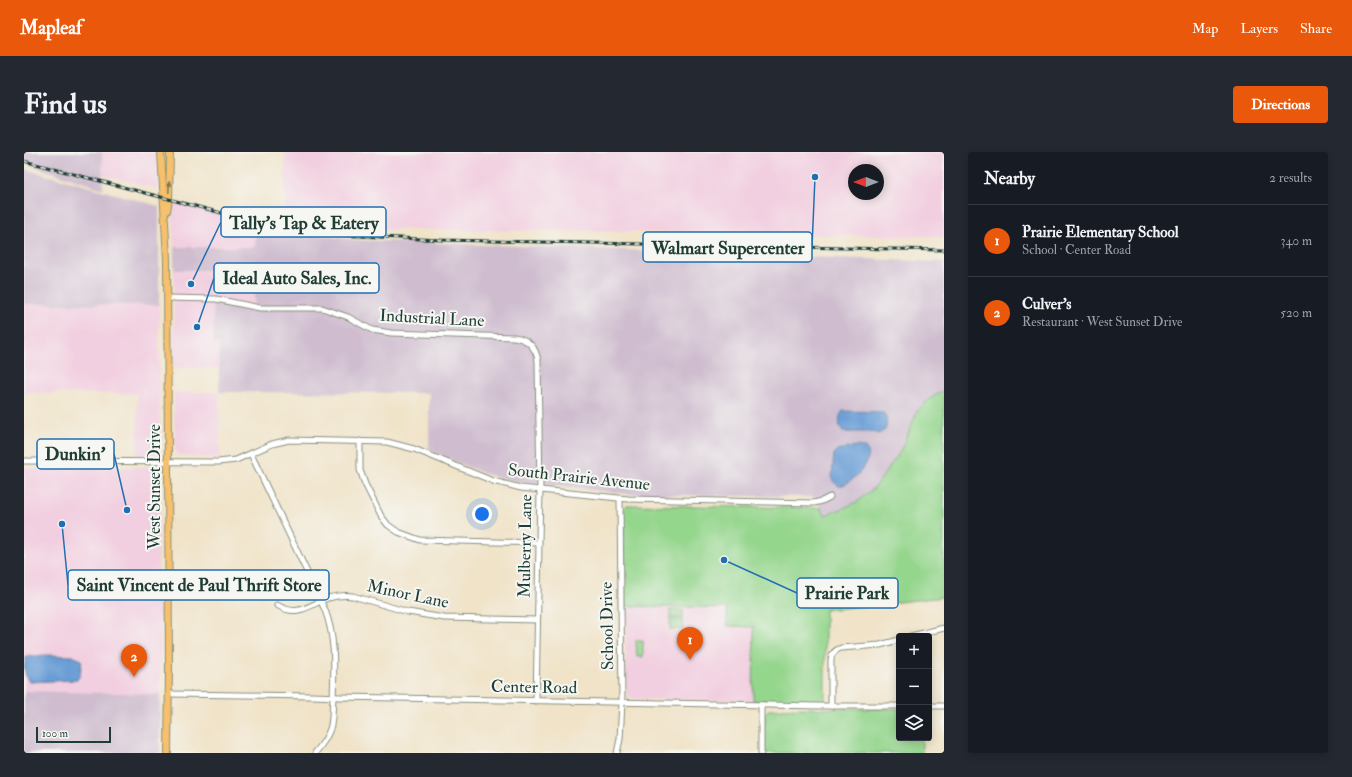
<!DOCTYPE html>
<meta charset="utf-8">
<style>
:root{--surface:#171b24;--page:#242831;--text:#f1f3f6;--muted:#9ea1a6;--line:#363941;--accent:#ea580c}
body{margin:0;font-family:"IM FELL Double Pica",serif;background:var(--page);color:var(--text)}
.controls{position:absolute;right:12px;bottom:12px;display:grid;overflow:hidden;border-radius:4px;box-shadow:0 2px 10px #0003}
.controls button{width:36px;height:36px;display:grid;place-items:center;padding:0;border:0;border-bottom:1px solid var(--line);background:var(--surface);color:var(--text);font:20px sans-serif}
.compass{position:absolute;left:824px;top:12px;width:36px;height:36px;border-radius:50%;background:var(--surface);box-shadow:0 2px 10px #0003;rotate:270deg}
.scale{position:absolute;left:12px;bottom:10px;width:75px;box-sizing:border-box;padding-left:4px;border:2px solid #1f3d34;border-top:0;font-size:11px;line-height:14px;white-space:nowrap;color:#1f3d34;-webkit-text-stroke:3px #f6f6f2;paint-order:stroke}
.you{position:absolute;left:458px;top:362px;width:14px;height:14px;margin:-10px;border:3px solid #fff;border-radius:50%;background:#1a73e8;box-shadow:0 0 0 6px #1a73e833}
.badge{display:grid;place-items:center;width:26px;height:26px;border-radius:50%;background:var(--accent);color:#fff;font-size:13px;font-weight:700}
.pin{position:absolute;translate:-50% -33px;filter:drop-shadow(0 1px 2px #0008)}
.pin::after{content:'';position:absolute;top:21px;width:14px;height:12px;background:inherit;clip-path:polygon(0 0,100% 0,50% 100%)}
.list{margin:0;padding:0;list-style:none}
h2{display:flex;justify-content:space-between;align-items:center;height:52px;margin:0;padding:0 16px;font-size:17px}
h2 small{font-size:13px;font-weight:400;color:var(--muted)}
.list li{display:grid;grid-template-columns:26px 1fr auto;gap:12px;align-items:center;box-sizing:border-box;height:72px;padding:0 16px;border-top:1px solid var(--line)}
.list b{display:block;font-size:15px;white-space:nowrap}
.list p{margin:0;font-size:13px;white-space:nowrap;color:var(--muted)}
.list em{font-size:13px;font-style:normal;color:var(--muted)}
.icon{flex:none;width:22px;height:22px;fill:none;stroke:currentColor;stroke-width:2;stroke-linecap:round;stroke-linejoin:round}
.map{position:relative;flex:none;width:920px;height:601px;overflow:hidden;border-radius:4px}
header{display:flex;align-items:center;gap:24px;box-sizing:border-box;height:56px;padding:0 20px;background:var(--accent);color:#fff}
header strong{font-size:19px}
nav{display:flex;gap:22px;margin-inline-start:auto;font-size:14px}
.intro{display:flex;align-items:center;justify-content:space-between;box-sizing:border-box;height:96px;padding:0 24px}
h1{margin:0;font-size:28px}
.button{padding:10px 18px;border-radius:4px;background:var(--accent);color:#fff;font-size:14px;font-weight:700}
main{display:flex;gap:24px;padding:0 24px}
aside{flex:1;background:var(--surface);border-radius:4px;box-shadow:0 2px 10px #0003}
.map>svg:first-child{display:block}
</style>
<header>
<strong>Mapleaf</strong>
<nav><a>Map</a><a>Layers</a><a>Share</a></nav>
</header>
<div class="intro"><h1>Find us</h1><a class="button">Directions</a></div>
<main>
<div class="map">
<svg width="920" height="601" viewBox="0 0 920 601">
<rect width="100%" height="100%" fill="#f6f6f2"/>
<filter id="ink" filterUnits="userSpaceOnUse"><feTurbulence type="fractalNoise" baseFrequency=".025" numOctaves="2"/><feDisplacementMap in="SourceGraphic" scale="8" xChannelSelector="R" yChannelSelector="G"/><feConvolveMatrix kernelMatrix="1 2 1 2 8 2 1 2 1" color-interpolation-filters="sRGB"/></filter>
<filter id="wash" filterUnits="userSpaceOnUse"><feTurbulence type="fractalNoise" baseFrequency=".012" numOctaves="4" result="noise"/><feDisplacementMap in="SourceGraphic" scale="16" xChannelSelector="R" yChannelSelector="G"/><feGaussianBlur stdDeviation="0.9" result="paint"/><feColorMatrix in="noise" values="0 0 0 0 0 0 0 0 0 0 0 0 0 0 0 0 0 1.4 0 .05"/><feComposite in="paint" operator="in"/></filter>
<g filter="url(#wash)">
<rect width="100%" height="100%" fill="#f0e3c8"/>
<g fill="#f2cfe0" fill-rule="evenodd">
<path d="M78 0H133L135 37 79 23Z"/>
<path d="M261 0H920V85L577 79 421 78 363 77 313 72 261 63ZM830 18H854V42H830Z"/>
<path d="M148 50 232 71 231 95H150Z"/>
<path d="M150 118H186L201 123H230V154L189 146 190 190H195V216H150Z"/>
<path d="M0 152 135 153 136 290V296L131 302 113 304V242L0 241Z"/>
<path d="M150 240H195L196 307 153 303 151 296Z"/>
<path d="M93 315H129L133 317 136 322V361L134 392V438L137 462 136 542 0 539V316H73Z"/>
<path d="M601 454 703 456 730 474 729 549 609 547 603 545 602 541Z"/>
</g>
<g fill="#cfbdcf">
<path d="M0 0H78L79 37 0 11Z"/>
<path d="M0 17 135 54V153L0 152Z"/>
<path d="M232 71 277 81 333 88 920 110V238L904 248 888 270 876 300 851 335 833 350 815 358 801 363 790 345 604 342 482 328 458 321 405 298V241L195 240V191L190 190 189 150 201 151 217 157 230 159V123H201L186 118H150V95H231Z"/>
<path d="M0 539 136 542V601H0Z"/>
</g>
<g fill="#95d68d" stroke="#5a8a60">
<path d="M920 238V445L801 458V549H729L730 475 703 474V456L601 454 599 357 602 353 797 356 801 363 815 358 833 350 851 335 876 300 894 258 904 248Z"/>
<rect x="646" y="458" width="13" height="8"/>
<rect x="646" y="468" width="13" height="9"/>
<path d="M612 488H619V505H613Z"/>
<path d="M772 556 875 557V586H898V601H740V562L744 558Z"/>
</g>
<g fill="#699dd5" stroke="#446d84">
<path d="M819 259 858 260C864 264 863 272 861 278L854 282 851 280H819C814 275 814 264 819 259Z"/>
<path d="M833 294C862 296 829 334 814 334L809 329 808 324 810 302 814 298Z"/>
<path d="M22 503 48 504 58 508 56 523 53 528 5 530C0 521 0 516 2 505Z"/>
</g>
</g>
<g filter="url(#ink)">
<g fill="none" stroke-linecap="round" stroke-linejoin="round">
<g stroke="#88907e" stroke-width="7">
<g id="minor">
<path d="M143 146 192 147 236 156H298L324 165 348 178 367 181 490 185C504 187 512 195 514 209L516 338 512 549"/>
<path d="M336 289V318L341 332 357 364 364 373 374 380 396 388 515 391"/>
<path d="M227 302 301 458C312 487 310 517 309 547 308 557 309 568 306 577 303 586 297 594 291 601"/>
<path d="M0 309 194 310 212 308 248 292 265 288 363 290 390 297 469 329 497 336 604 347 790 351 798 349 806 345"/>
<path d="M253 453C274 466 285 453 304 446 312 444 321 443 329 444L384 460 420 466 513 468"/>
<path d="M887 484 920 476"/>
<path d="M145 542 288 544 317 545 795 554H875"/>
<path d="M807 554V508C807 502 811 498 817 496L856 493 875 488"/>
<path d="M905 554H920"/>
<path d="M593 601 596 587 598 551 596 347"/>
<path d="M737 601V553"/>
</g>
</g>
<g stroke="#88907e" stroke-width="8">
<g id="major">
<path d="M137 0 143 107 145 516 144 601"/>
<path d="M143 59 145 47 146 0"/>
</g>
</g>
<use href="#minor" stroke="#fff" stroke-width="5"/>
<use href="#major" stroke="#f7c06c" stroke-width="6"/>
<g stroke="#1f3d34" stroke-width="3">
<path id="rail" d="M0 9 228 69 273 78 313 83 418 88 920 98"/>
</g>
<use href="#rail" stroke="#f6f6f2" stroke-width="1.5" stroke-dasharray="4.5" stroke-linecap="butt"/>
</g>
<defs><path id="oneway-solid" d="M-6-.8H1V-3.2L6.5 0L1 3.2V.8H-6Z"/></defs>
<use fill="#80784d" href="#oneway-solid" transform="translate(145 35) rotate(-88)"/>
</g>
<g text-anchor="middle" dominant-baseline="central" stroke-width="4" stroke-linejoin="round" paint-order="stroke">
<g font-size="17" fill="#1f3d34" stroke="#f6f6f2">
<text transform="translate(408 166) rotate(3)">Industrial Lane</text>
<text transform="translate(555 325) rotate(6)">South Prairie Avenue</text>
<text transform="translate(130 335) rotate(-90)">West Sunset Drive</text>
<text transform="translate(501 394) rotate(-89)">Mulberry Lane</text>
<text transform="translate(384 442) rotate(12)">Minor Lane</text>
<text transform="translate(583 474) rotate(-91)">School Drive</text>
<text transform="translate(510 535) rotate(1)">Center Road</text>
</g>
</g>
<path fill="none" stroke="#1f6fb2" stroke-width="1.5" d="M167 132L197 70M791 25L788 95M173 175L190 126M103 358L90 302M38 372L44 433M700 408L773 441"/>
<g fill="#1f6fb2" stroke="#f6f6f2" stroke-width="1.5">
<circle cx="167" cy="132" r="4"/>
<circle cx="791" cy="25" r="4"/>
<circle cx="173" cy="175" r="4"/>
<circle cx="103" cy="358" r="4"/>
<circle cx="38" cy="372" r="4"/>
<circle cx="700" cy="408" r="4"/>
</g>
<g fill="#f6f6f2" stroke="#1f6fb2" stroke-width="1.5">
<rect x="197" y="55" width="165" height="30" rx="4"/>
<rect x="619" y="80" width="169" height="30" rx="4"/>
<rect x="190" y="111" width="165" height="30" rx="4"/>
<rect x="13" y="287" width="77" height="30" rx="4"/>
<rect x="44" y="418" width="261" height="30" rx="4"/>
<rect x="773" y="426" width="101" height="30" rx="4"/>
</g>
<g font-size="18" text-anchor="middle" font-weight="bold" fill="#1f3d34">
<text x="280" y="77">Tally's Tap &amp; Eatery</text>
<text x="704" y="102">Walmart Supercenter</text>
<text x="273" y="132">Ideal Auto Sales, Inc.</text>
<text x="51" y="308">Dunkin'</text>
<text x="175" y="439">Saint Vincent de Paul Thrift Store</text>
<text x="823" y="447">Prairie Park</text>
</g>
</svg>
<div class="controls">
<button>+</button>
<button>−</button>
<button><svg class="icon" aria-label="layers" viewBox="0 0 24 24"><path d="M12 4l9 5-9 5-9-5zM3 14l9 5 9-5"/></svg></button>
</div>
<svg class="compass" viewBox="-18 -18 36 36"><path d="M0-13l5 13h-10z" fill="#e53935"/><path d="M0 13l5-13h-10z" fill="#9ea1a6"/></svg>
<div class="scale">100 m</div>
<div class="you"></div>
<div class="pin badge" style="left:666px;top:508px">1</div>
<div class="pin badge" style="left:110px;top:525px">2</div>
</div>
<aside>
<h2>Nearby<small>2 results</small></h2>
<ul class="list">
<li><span class="badge">1</span><div><b>Prairie Elementary School</b><p>School · Center Road</p></div><em>340 m</em></li>
<li><span class="badge">2</span><div><b>Culver's</b><p>Restaurant · West Sunset Drive</p></div><em>520 m</em></li>
</ul>
</aside>
</main>
